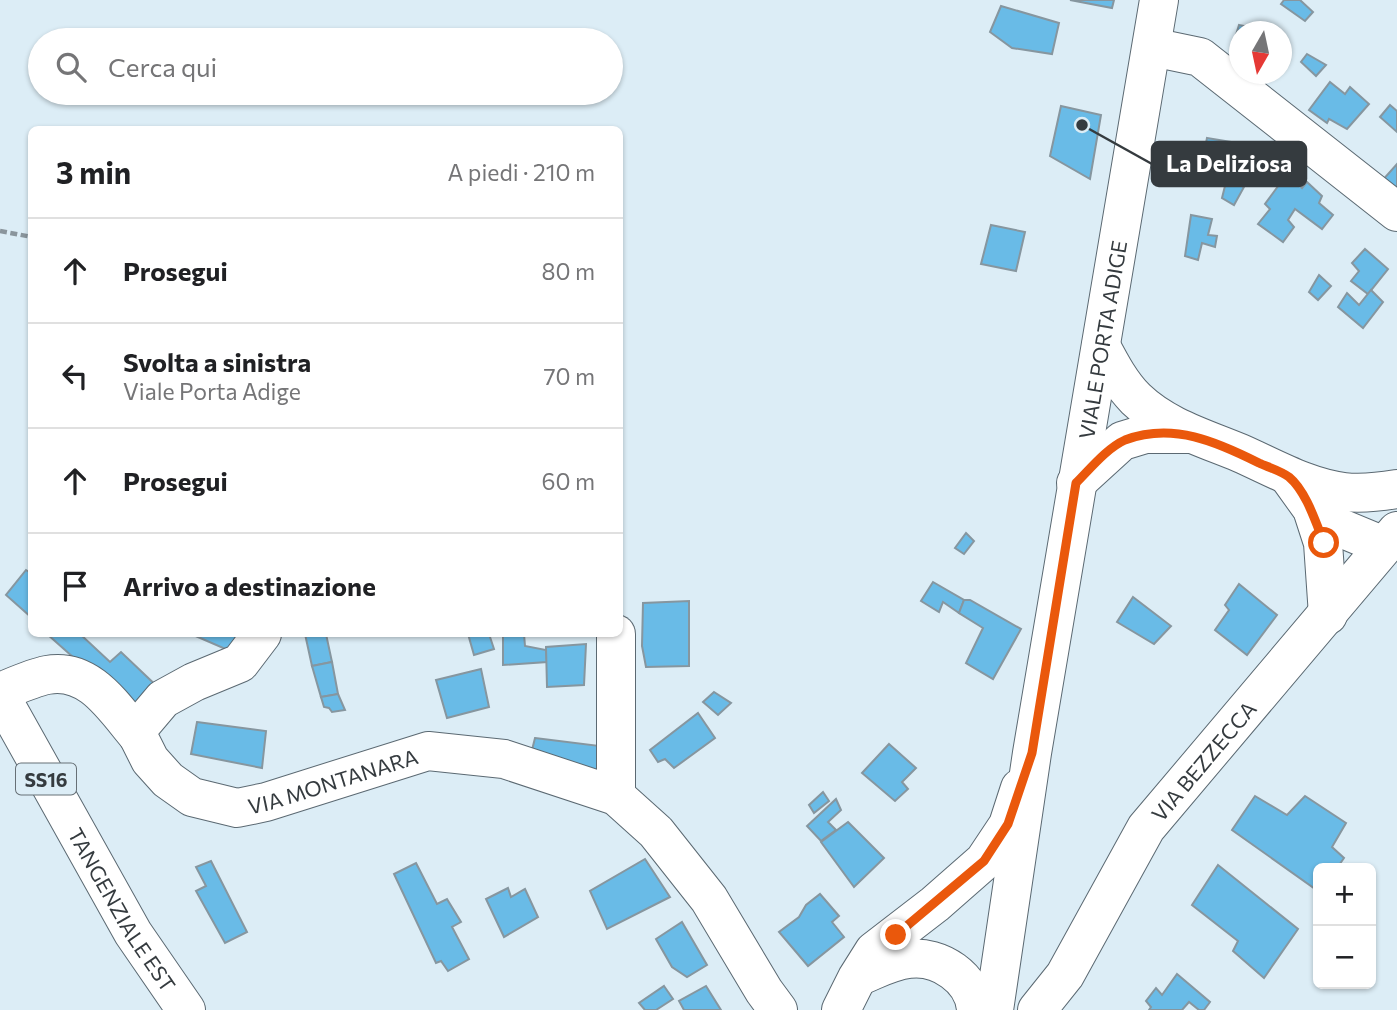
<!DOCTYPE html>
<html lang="it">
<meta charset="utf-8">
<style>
:root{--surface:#fff;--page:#f6f6f6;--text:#202124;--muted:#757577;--line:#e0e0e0}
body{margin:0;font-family:Commissioner,sans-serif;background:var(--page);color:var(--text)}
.controls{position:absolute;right:21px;bottom:21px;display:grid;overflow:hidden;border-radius:10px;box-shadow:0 2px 5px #0004}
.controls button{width:63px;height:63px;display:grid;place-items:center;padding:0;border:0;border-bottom:2px solid var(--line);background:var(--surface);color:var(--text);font:35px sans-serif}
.compass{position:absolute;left:1229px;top:21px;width:63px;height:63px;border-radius:50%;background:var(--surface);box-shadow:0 2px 5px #0004;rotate:189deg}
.stop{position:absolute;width:21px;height:21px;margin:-16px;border:5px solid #ea580c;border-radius:50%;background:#fff}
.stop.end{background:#ea580c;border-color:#fff;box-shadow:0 2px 7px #0008}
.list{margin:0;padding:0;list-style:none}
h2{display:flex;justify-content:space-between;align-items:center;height:91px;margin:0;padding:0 28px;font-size:30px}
h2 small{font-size:23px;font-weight:400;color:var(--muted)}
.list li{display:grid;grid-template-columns:46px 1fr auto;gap:21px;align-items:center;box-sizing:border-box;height:105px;padding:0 28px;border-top:2px solid var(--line)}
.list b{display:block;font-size:26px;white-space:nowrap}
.list p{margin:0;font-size:23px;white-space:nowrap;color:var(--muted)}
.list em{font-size:23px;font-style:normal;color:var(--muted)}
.icon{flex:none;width:38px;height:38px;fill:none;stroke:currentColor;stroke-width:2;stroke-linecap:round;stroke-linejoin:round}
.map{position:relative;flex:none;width:1397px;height:1010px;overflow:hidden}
.search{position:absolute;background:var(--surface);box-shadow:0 2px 5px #0004;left:28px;top:28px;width:595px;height:77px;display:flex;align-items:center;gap:18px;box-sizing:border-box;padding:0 24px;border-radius:38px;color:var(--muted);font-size:26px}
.panel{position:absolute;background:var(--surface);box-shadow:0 2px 5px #0004;left:28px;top:126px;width:595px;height:511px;border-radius:10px}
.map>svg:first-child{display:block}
</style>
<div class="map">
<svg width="1397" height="1010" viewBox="0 0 1397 1010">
<rect width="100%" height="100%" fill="#dcedf6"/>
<g fill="#69bbe7" stroke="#86969f" stroke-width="2">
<path d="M1070 0H1114L1112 8Z"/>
<path d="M1284 0H1300L1313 12 1305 21 1281 4Z"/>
<path d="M1001 6 1059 23 1052 54 1012 48 990 32Z"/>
<path d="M1239 25 1269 31 1240 32V41L1235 38Z"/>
<path d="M1307 54 1326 65 1316 76 1301 62Z"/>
<path d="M1330 82 1345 94 1350 87 1369 104 1347 129 1329 119 1327 123 1309 110Z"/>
<path d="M1390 105 1397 111V132L1380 117Z"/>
<path d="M1061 106 1101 115 1090 179 1050 156Z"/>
<path d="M1207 138 1262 147 1258 166 1249 165 1245 181 1200 173Z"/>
<path d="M1397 164V190L1381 182Z"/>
<path d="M1287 174 1302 188 1307 182 1322 196 1319 203 1333 215 1322 229 1295 209 1288 220 1294 227 1283 242 1258 224 1270 209 1265 204Z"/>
<path d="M1227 178 1244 187 1234 205 1222 198Z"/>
<path d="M1191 215 1212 219 1208 235 1217 236 1215 247 1202 243 1198 260 1185 256Z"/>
<path d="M991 225 1025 232 1016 271 981 264Z"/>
<path d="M1365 249 1388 269 1368 294 1351 281 1359 271 1352 263Z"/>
<path d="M1319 275 1331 286 1318 300 1309 292Z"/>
<path d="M1371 290 1383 302 1363 328 1338 307 1347 293 1359 305Z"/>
<path d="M966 533 974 541 964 554 955 548Z"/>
<path d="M26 570 32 574V618L6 595Z"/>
<path d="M933 582 964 600 959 613 943 602 939 612 921 601Z"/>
<path d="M1239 584 1277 615 1247 655 1215 630 1229 610 1225 605Z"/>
<path d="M1133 597 1171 626 1154 644 1117 622Z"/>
<path d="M964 600H970L1021 629 993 679 966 663 983 628 959 613Z"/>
<path d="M689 601V666L646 667 642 646 643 603Z"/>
<path d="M47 634H80L110 662 121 652 164 693 136 713Z"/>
<path d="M191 634H238L230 651Z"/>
<path d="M305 634H326L332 662 312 666Z"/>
<path d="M468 634H489L494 649 474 655Z"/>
<path d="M503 634H524L525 646 546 650 547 662 503 665Z"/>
<path d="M586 644 584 685 547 687 546 647Z"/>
<path d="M332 662 338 694 321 697 312 666Z"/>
<path d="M481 669 489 707 447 718 436 680Z"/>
<path d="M714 692 731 703 718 715 703 702Z"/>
<path d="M338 694 345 710 332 712 329 708 324 707 321 697Z"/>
<path d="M698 713 715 738 674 768 665 759 658 762 650 750Z"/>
<path d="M197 722 266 731 262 768 191 754Z"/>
<path d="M535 738 600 746 597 779 531 754Z"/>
<path d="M889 744 916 768 902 782 908 789 895 801 862 773Z"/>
<path d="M823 792 829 801 814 813 809 805Z"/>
<path d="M1255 796 1287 815 1305 796 1346 823 1332 847 1344 858 1337 868H1318V891L1232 830Z"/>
<path d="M836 799 841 810 828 822 836 830 821 841 807 826Z"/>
<path d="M848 822 884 858 854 887 821 842Z"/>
<path d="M645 859 670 897 607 929 590 891Z"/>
<path d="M211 861 247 932 225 943 196 891 206 886 196 867Z"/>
<path d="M416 863 437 904 447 899 461 922 452 927 469 959 448 971 441 961 436 963 394 874Z"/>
<path d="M1218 865 1298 929 1264 978 1233 951 1238 941 1192 905Z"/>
<path d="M508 888 511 897 525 889 538 917 504 937 486 899Z"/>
<path d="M820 894 839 916 832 922 844 937 808 966 779 932 799 917 806 905Z"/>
<path d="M682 922 707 965 687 977 672 967 656 939Z"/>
<path d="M1177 974 1210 1002 1204 1010H1199L1189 1002 1182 1010H1149L1151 1007 1146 1001 1156 988 1162 995Z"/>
<path d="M664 986 673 999 656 1010H645L639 1003Z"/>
<path d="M706 986 721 1010H684L679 1001Z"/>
</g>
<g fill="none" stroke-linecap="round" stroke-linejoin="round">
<g stroke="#5b6972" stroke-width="40">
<g id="minor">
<path d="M1152 47 1200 57 1397 212"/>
<path d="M1101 346C1111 365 1121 384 1136 399 1165 427 1204 438 1240 453 1274 468 1306 487 1344 492 1362 494 1379 492 1397 489"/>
<path d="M1289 477 1312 509 1323 543 1328 615"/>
<path d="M1076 483 1122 441 1145 434H1190"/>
<path d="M1312 509 1331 524 1384 546"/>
<path id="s1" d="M262 634 240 663 194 682 163 699 141 725 138 736 150 760 168 780 192 797 237 808 266 802 428 751 504 759 616 796 656 832 709 899 764 991 778 1010"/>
<path d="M616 634V796"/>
<path d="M0 692C15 686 32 678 47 675 90 667 114 708 138 736"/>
<path d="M862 975C877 969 892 961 909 959 939 955 974 978 976 1010"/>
<path d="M841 1010 857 978 874 951 935 904 984 861 1008 825 1020 788"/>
<path id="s2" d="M1037 1010 1065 975 1146 828 1397 531"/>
</g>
</g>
<g stroke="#5b6972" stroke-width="40">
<g id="major">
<path id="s3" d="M0 695 133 933 186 1010"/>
<path id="s4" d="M994 1010 1032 753 1159 0"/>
</g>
</g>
<path stroke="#8a959c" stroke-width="4.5" stroke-dasharray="7 3.5" stroke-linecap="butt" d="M0 231 32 237"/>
<use href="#minor" stroke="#fff" stroke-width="38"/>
<use href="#major" stroke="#fff" stroke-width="38"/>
</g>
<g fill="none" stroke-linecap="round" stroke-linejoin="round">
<path stroke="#ea580c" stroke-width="9" d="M896 935 984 861 1008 824 1032 753 1076 483C1090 469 1107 448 1125 440 1173 422 1217 442 1259 463 1268 467 1281 471 1289 477 1306 491 1316 523 1324 543"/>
</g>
<g text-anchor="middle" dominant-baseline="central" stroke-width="6" stroke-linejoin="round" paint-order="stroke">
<rect fill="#dcedf6" stroke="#677076" stroke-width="2" x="16" y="763.5" width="60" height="31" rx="5"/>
<g font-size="19" font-weight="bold" fill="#353b3f">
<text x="46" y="779">SS16</text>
</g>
<g font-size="21" fill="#353b3f" stroke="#dcedf6">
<text stroke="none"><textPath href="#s4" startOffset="679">VIALE PORTA ADIGE</textPath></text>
<text stroke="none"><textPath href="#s2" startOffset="301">VIA BEZZECCA</textPath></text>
<text stroke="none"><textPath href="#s1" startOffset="396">VIA MONTANARA</textPath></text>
<text stroke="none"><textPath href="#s3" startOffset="247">TANGENZIALE EST</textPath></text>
</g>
</g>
<path fill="none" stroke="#353b3f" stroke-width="2.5" d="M1082 125L1152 164"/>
<circle fill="#353b3f" stroke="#dcedf6" stroke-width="2.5" cx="1082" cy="125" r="7"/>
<rect fill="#353b3f" stroke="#353b3f" stroke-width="2.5" x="1152" y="142" width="154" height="44" rx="7"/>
<g font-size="23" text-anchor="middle" font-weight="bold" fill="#fff">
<text x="1229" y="172">La Deliziosa</text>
</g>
</svg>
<div class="controls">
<button>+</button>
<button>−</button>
</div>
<svg class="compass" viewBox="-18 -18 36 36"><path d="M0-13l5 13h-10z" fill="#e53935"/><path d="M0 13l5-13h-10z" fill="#757577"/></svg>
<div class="stop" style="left:1324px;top:543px"></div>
<div class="stop end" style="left:896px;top:935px"></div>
<div class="search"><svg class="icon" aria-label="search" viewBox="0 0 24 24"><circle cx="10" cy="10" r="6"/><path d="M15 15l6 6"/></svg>Cerca qui</div>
<section class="panel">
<h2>3 min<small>A piedi · 210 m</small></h2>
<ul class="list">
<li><svg class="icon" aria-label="ahead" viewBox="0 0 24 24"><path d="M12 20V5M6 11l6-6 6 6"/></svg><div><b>Prosegui</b></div><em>80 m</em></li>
<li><svg class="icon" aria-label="left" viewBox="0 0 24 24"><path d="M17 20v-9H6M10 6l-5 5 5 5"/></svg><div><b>Svolta a sinistra</b><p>Viale Porta Adige</p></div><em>70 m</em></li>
<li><svg class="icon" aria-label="ahead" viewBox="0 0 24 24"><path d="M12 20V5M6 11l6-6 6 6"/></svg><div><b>Prosegui</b></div><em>60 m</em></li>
<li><svg class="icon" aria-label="arrive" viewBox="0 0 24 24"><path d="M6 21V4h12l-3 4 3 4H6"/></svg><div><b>Arrivo a destinazione</b></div></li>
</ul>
</section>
</div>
